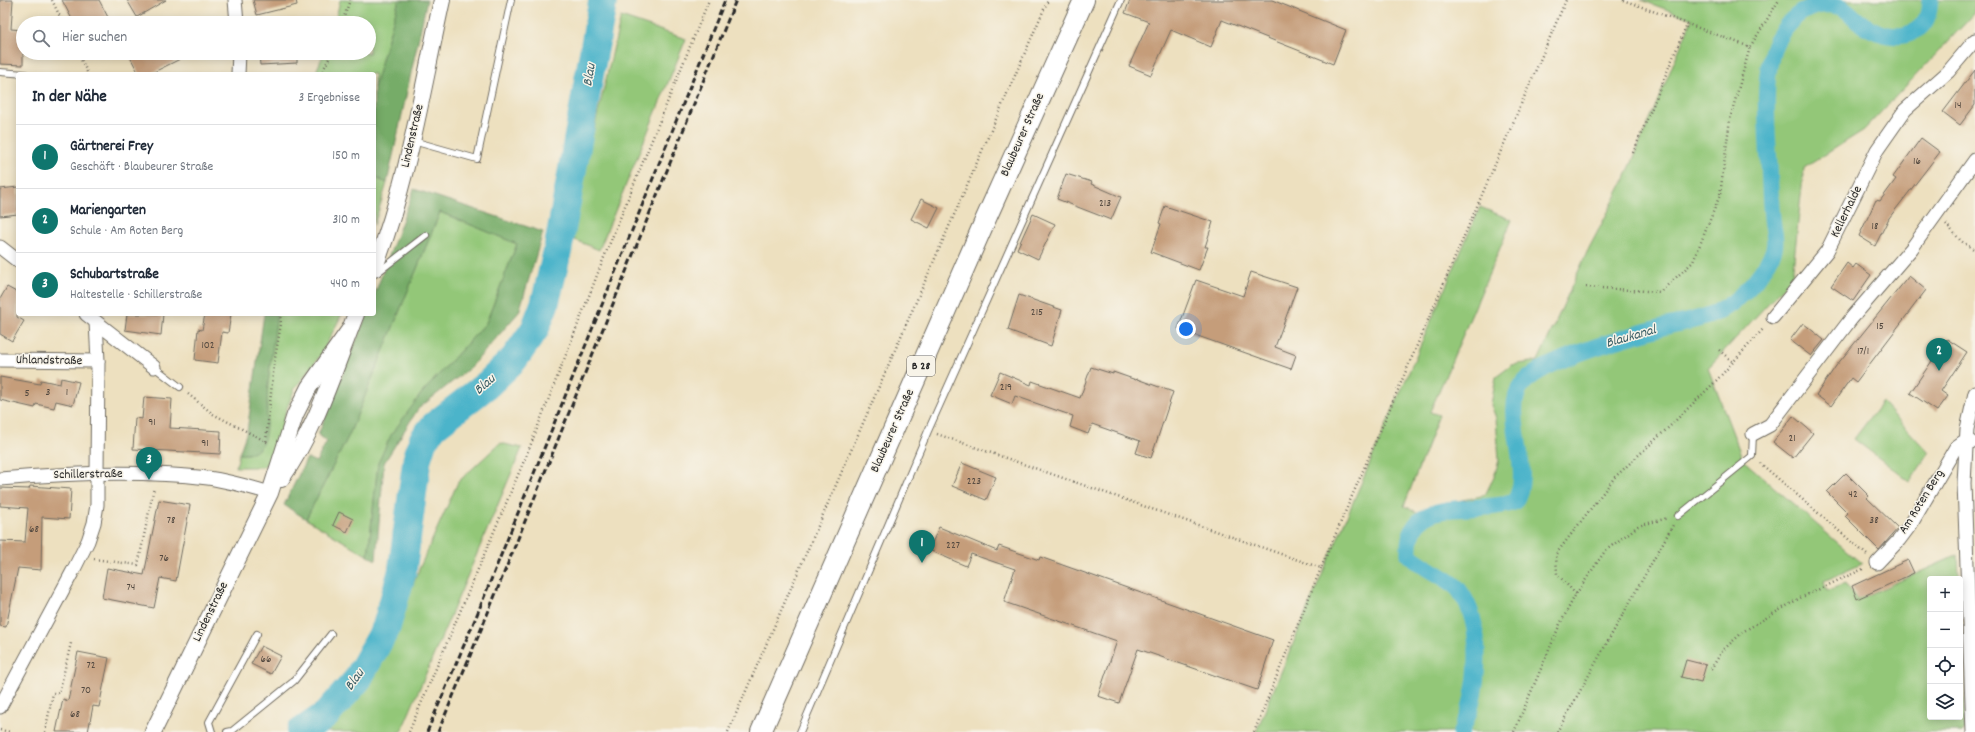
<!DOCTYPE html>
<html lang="de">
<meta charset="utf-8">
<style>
:root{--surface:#fff;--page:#f6f6f7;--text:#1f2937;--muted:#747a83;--line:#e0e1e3;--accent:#0f766e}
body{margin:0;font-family:Dekko,sans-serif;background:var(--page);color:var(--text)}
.controls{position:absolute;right:12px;bottom:12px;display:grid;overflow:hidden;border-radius:4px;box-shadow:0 2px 10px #0003}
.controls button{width:36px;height:36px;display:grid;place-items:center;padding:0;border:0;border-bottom:1px solid var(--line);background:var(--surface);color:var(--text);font:20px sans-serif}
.you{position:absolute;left:1186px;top:329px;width:14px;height:14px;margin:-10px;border:3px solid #fff;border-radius:50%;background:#1a73e8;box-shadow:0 0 0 6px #1a73e833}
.badge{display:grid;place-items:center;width:26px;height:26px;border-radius:50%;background:var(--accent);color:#fff;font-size:13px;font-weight:700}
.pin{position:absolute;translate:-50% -33px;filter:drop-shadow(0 1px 2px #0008)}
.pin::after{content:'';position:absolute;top:21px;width:14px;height:12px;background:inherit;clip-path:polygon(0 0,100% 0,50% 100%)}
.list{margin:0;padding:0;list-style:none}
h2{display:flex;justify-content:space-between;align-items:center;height:52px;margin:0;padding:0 16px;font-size:17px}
h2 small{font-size:13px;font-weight:400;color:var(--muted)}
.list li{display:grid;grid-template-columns:26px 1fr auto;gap:12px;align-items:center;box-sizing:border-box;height:64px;padding:0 16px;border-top:1px solid var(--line)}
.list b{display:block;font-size:15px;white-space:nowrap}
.list p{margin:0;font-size:13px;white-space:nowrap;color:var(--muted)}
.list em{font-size:13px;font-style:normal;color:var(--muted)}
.icon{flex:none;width:22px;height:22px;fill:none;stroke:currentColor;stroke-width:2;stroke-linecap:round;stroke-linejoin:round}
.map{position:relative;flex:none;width:1975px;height:732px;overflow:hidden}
.search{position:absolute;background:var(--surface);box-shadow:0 2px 10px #0003;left:16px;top:16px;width:360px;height:44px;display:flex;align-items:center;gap:10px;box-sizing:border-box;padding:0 14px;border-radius:22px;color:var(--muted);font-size:15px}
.panel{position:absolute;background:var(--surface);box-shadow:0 2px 10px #0003;left:16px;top:72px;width:360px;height:244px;border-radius:4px}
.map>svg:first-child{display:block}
</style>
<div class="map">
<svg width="1975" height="732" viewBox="0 0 1975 732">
<rect width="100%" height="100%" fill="#f7f3e8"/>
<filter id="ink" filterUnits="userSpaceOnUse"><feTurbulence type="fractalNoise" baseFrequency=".025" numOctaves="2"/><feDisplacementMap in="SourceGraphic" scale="8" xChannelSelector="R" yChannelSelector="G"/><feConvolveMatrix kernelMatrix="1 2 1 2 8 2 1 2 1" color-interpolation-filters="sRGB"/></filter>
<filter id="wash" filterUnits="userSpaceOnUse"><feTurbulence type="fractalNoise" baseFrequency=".012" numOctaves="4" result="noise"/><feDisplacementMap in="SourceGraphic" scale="16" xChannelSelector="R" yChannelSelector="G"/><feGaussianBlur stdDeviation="0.9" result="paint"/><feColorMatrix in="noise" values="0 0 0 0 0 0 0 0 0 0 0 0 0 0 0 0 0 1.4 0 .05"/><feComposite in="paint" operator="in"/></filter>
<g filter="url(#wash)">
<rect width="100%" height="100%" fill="#ede0bf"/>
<g fill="#93c778" stroke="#5f7952">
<path d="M340 0H399L374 88V74H315L324 53H369V23H335Z"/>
<path d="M1641 0H1975V13L1864 130 1804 168 1792 278 1708 368 1743 460 1862 564 1824 581 1827 591 1846 583 1857 600 1958 555 1959 579H1930V717H1960V612L1965 729 1962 732H1256L1326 565 1480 207 1512 220 1430 412 1439 415 1404 506 1419 513C1439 502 1463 501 1485 495L1494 477 1499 460 1496 418 1491 405 1496 377 1512 365 1538 361 1588 250 1624 181 1692 19Z"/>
<path d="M621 17 686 39 599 250 568 237Z"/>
<path d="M374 177 387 183 374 225Z"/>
<path d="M440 212 517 244 486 323 421 394 378 463 368 556 306 519 349 435Z"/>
<path d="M276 314H342L321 355 295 388 287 408 272 459 263 467H236L239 454H248L265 433 268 383Z"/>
<path d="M1882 402 1929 453 1910 482 1854 439Z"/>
<path d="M500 443 522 448 401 732H319L364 687 394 632 420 567 458 482Z"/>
</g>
<g fill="#76ac68" stroke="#506c4a">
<path d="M399 0H427L387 183 374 177V88Z"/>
<path d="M414 189 543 232 519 312 471 367 418 409 384 463 376 560 368 556 378 463 391 435 421 394 486 323 517 244 440 212 349 435 306 519 284 505 307 458 316 462 327 441 318 435 367 314H374V296Z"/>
<path d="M264 314H276V319C274 341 270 363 268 384 266 400 269 434 261 446 256 454 248 454 239 454L247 431Z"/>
</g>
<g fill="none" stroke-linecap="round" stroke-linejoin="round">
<path stroke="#4cb4ca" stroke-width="17" d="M1461 732C1479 694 1486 626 1459 590 1451 579 1422 567 1409 555 1405 492 1476 516 1514 502 1536 473 1500 412 1522 385 1532 373 1550 365 1564 359 1594 346 1627 337 1659 328 1677 323 1698 321 1715 313 1738 303 1761 277 1772 254 1778 243 1773 230 1772 218 1770 200 1770 182 1769 164 1767 129 1762 76 1775 44 1778 37 1784 29 1789 23 1802 8 1822 1 1841 7 1847 9 1852 16 1857 20 1872 32 1896 42 1915 31 1927 24 1929 14 1930 0"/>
<path stroke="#4cb4ca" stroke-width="29" d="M301 732 326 715 357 680 386 628 402 572 417 459 423 440 434 426 488 384 514 359 535 329 545 303 558 249 603 0"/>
</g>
<g id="blocks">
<g fill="#c59d7a">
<path d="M0 0H13L11 29 23 30V65L0 64Z"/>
<path d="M62 0H99L111 23H74Z"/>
<path d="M127 0H166L137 17Z"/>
<path d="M253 0H296L297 5 257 15Z"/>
<path d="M1130 0H1272L1346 30 1333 64 1222 20 1211 47 1171 30 1151 75 1129 66 1149 22 1125 13Z"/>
<path d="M128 53H192L150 74H139Z"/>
<path d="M259 53H297V63L260 65Z"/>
<path d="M1975 70V105L1960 125 1943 112Z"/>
<path d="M1921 138 1940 152 1889 218 1875 246 1859 236 1876 200 1880 201 1896 179 1893 177Z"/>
<path d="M1066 174 1092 182 1091 184 1121 197 1111 220 1057 199Z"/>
<path d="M18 187V214L0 216V189Z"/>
<path d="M921 199 939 208 929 228 911 219Z"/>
<path d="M1165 206 1213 222 1205 247H1208L1199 270 1151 252 1161 224 1159 223Z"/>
<path d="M1033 214 1055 224 1038 259 1017 249Z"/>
<path d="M1847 263 1853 268 1856 264 1871 275 1853 301 1831 286Z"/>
<path d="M1251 272 1297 287 1275 347 1296 355 1291 369 1178 329 1196 280 1243 296Z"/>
<path d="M1909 276 1926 290 1856 382 1851 378 1831 406 1816 395 1836 366Z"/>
<path d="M7 287 18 293 17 317 24 321 12 341 0 334V299Z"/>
<path d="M1019 295 1062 310 1051 346 1008 330Z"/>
<path d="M127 314H163L161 335 125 330Z"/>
<path d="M205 314H231L228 333 222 332 218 363 195 360 198 329 202 330Z"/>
<path d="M1803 323 1824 340 1811 356 1790 340Z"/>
<path d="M1947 339 1967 352 1941 391 1948 396 1937 411 1910 393Z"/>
<path d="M1091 367 1113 374V372L1136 380 1137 379 1173 392 1151 458 1136 453 1140 441 1092 424 1088 434 1070 427 1073 416 1015 396 1012 404 990 395 1000 372 1031 385 1032 381 1080 398Z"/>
<path d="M0 377 40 384 41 380 60 384 61 378 79 382 73 405 56 401 54 408 36 404 35 408 0 400Z"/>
<path d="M144 397 172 399 170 428 221 431 220 454 133 449 135 418 142 419Z"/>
<path d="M1793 416 1813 433 1793 458 1773 442Z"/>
<path d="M962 463 996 477 986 500 952 486Z"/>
<path d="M1846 473 1869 496 1867 498 1898 528 1879 550 1845 516 1848 513 1827 492Z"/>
<path d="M30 486 71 489 69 519 42 517 41 570 18 568 6 627 0 626V541L25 542 28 508 0 506V488L29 489Z"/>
<path d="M159 500 190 505 176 581 160 578 154 608 102 598 107 568 144 575Z"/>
<path d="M339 512 353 519 347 532 333 525Z"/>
<path d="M939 527 997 551 999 546 1039 560 1040 557 1273 640 1257 690 1138 649 1119 703 1098 696 1117 641 1004 602 1015 569 971 554 966 566 929 550Z"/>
<path d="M1908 560 1914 573 1857 599 1852 586Z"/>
<path d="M261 646 281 656 271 674 251 664Z"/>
<path d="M78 652 109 658 99 707 93 706 88 732H56L63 699 68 701Z"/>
<path d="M1686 660 1706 665 1701 682 1681 677Z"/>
</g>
</g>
</g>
<g filter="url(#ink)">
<use href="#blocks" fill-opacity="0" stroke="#6f6a5f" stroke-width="1"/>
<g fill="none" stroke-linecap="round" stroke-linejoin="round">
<g stroke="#6f6a5f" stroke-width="8">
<g id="service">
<path d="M0 72 25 74"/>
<path d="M413 141 477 159 511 0"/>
<path d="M377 273 426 235"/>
<path d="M154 367 180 387"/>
<path d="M1678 516 1752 456 1753 434"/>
<path d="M212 732 209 722 257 634"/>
<path d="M227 732 232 731 294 681 331 634"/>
<path d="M800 732 928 431 1121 0"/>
</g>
</g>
<g stroke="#6f6a5f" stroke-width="15">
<g id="minor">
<path d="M235 0 237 23"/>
<path d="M238 74 239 53"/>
<path d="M0 247 18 261"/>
<path d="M86 314 154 367"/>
<path d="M1773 317 1827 251 1877 150 1905 110 1948 72 1975 40"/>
<path d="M0 360 98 361"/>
<path d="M1753 434 1770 425 1851 319 1912 248 1975 160"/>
<path d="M0 479C68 473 139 470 208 478 229 481 250 487 270 493"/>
<path d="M1877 563 1899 540 1911 524 1956 447 1963 442H1971"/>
<path d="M0 707 74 569 88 541 94 523 97 505V473L98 361 96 322"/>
<path d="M1973 732 1964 483 1967 429 1975 393"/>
</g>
</g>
<g stroke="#6f6a5f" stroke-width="18">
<g id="tertiary">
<path d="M374 269C408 183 422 90 442 0"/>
<path d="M281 479C316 430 334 370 356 314"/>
<path d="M153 732 270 493 295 415 309 387 350 329"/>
</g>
</g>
<g stroke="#6f6a5f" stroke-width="22">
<path id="primary" d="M761 732 984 223 1084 0"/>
</g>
<g stroke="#6f6a5f" stroke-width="2.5" stroke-dasharray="1 3" stroke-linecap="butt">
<path d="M52 0 63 23"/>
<path d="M1623 0 1750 47 1779 0"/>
<path d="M342 23 350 0"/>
<path d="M78 53 88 74"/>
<path d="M321 74 332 53"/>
<path d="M1633 153 1687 24"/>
<path d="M1946 224 1961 241 1975 250"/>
<path d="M1586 287 1660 292 1693 262 1720 195 1730 119 1750 47"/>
<path d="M1719 350 1733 362"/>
<path d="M188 394 213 414 269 443"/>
<path d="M937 434 1321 568 1566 0"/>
<path d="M266 441 274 364 281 324 280 314"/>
<path d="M1760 463 1867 555"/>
<path d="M94 559 138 565 154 487"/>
<path d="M1576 594 1557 574 1556 554 1615 477 1669 427 1715 382 1764 328"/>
<path d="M1711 669 1723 650 1744 631 1800 598 1865 568"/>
<path d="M0 730 10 732"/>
<path d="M45 732 53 693H59L71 643"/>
<path d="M409 732 529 449 605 255 709 0"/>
<path d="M728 732 1048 0"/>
<path d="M1254 732 1321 568"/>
<path d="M1514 732 1560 624 1576 594 1605 551 1638 526 1668 518"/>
<path d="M1557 732 1673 525"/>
</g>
<use href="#service" stroke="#fff" stroke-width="6"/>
<use href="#minor" stroke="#fff" stroke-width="13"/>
<use href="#tertiary" stroke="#fff" stroke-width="16"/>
<use href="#primary" stroke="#fff" stroke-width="20"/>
<g stroke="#2b2b2b" stroke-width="3" stroke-dasharray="6 3" stroke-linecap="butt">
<path d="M427 732 476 617 725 0"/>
<path d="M438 732 485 620 736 0"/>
</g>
</g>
</g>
<g text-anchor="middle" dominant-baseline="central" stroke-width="3" stroke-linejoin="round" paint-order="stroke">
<g font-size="11" fill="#52483f">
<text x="1958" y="106">14</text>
<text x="1917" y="162">16</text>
<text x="1105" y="204">213</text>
<text x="1875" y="227">18</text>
<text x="1037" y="313">215</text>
<text x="1880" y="327">15</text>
<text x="208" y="346">102</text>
<text x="1863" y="352">17/1</text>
<text x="1006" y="388">219</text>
<text x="48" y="393">3</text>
<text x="67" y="393">1</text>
<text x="27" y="394">5</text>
<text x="152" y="423">91</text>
<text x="1792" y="439">21</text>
<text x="205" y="444">91</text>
<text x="974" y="482">223</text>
<text x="1853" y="495">42</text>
<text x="171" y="521">78</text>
<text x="1874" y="521">38</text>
<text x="34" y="530">68</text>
<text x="953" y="546">227</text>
<text x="164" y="559">76</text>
<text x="131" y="588">74</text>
<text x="266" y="660">66</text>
<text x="91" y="666">72</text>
<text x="86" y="691">70</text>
<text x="75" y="715">68</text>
</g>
<rect fill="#f7f3e8" stroke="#686764" stroke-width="1" x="907" y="356" width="28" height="20" rx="3"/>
<g font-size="12" font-weight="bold" fill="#2b2b2b">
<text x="921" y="366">B 28</text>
</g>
<g font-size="13" fill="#2b2b2b" stroke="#f7f3e8">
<text transform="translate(1023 135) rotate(-66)">Blaubeurer Straße</text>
<text transform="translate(413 136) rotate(-77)">Lindenstraße</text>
<text transform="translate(1847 212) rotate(-64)">Kellerhalde</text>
<text transform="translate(49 361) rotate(1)">Uhlandstraße</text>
<text transform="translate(893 431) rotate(-66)">Blaubeurer Straße</text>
<text transform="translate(88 475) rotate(-1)">Schillerstraße</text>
<text transform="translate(1922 502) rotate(-58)">Am Roten Berg</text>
<text transform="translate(211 612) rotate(-64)">Lindenstraße</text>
</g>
<g font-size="14" font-style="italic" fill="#375b63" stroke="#f7f3e8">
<text transform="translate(590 75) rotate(-80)">Blau</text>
<text transform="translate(1631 337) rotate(-16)">Blaukanal</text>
<text transform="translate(485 385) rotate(-41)">Blau</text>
<text transform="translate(355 680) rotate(-54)">Blau</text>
</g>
</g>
</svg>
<div class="controls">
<button>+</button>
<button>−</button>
<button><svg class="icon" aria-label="locate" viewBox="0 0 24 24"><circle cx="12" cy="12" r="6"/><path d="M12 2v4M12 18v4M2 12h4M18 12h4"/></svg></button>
<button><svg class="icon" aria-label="layers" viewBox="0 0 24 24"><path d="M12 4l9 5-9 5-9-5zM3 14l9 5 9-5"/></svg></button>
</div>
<div class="you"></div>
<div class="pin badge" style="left:922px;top:563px">1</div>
<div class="pin badge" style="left:1939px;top:371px">2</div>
<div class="pin badge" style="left:149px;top:480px">3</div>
<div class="search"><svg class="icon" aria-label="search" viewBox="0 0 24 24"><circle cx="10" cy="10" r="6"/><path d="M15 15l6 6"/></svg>Hier suchen</div>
<section class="panel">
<h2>In der Nähe<small>3 Ergebnisse</small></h2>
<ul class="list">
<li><span class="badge">1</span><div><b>Gärtnerei Frey</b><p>Geschäft · Blaubeurer Straße</p></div><em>150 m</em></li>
<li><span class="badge">2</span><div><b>Mariengarten</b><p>Schule · Am Roten Berg</p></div><em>310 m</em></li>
<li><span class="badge">3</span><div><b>Schubartstraße</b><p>Haltestelle · Schillerstraße</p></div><em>440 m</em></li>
</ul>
</section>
</div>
